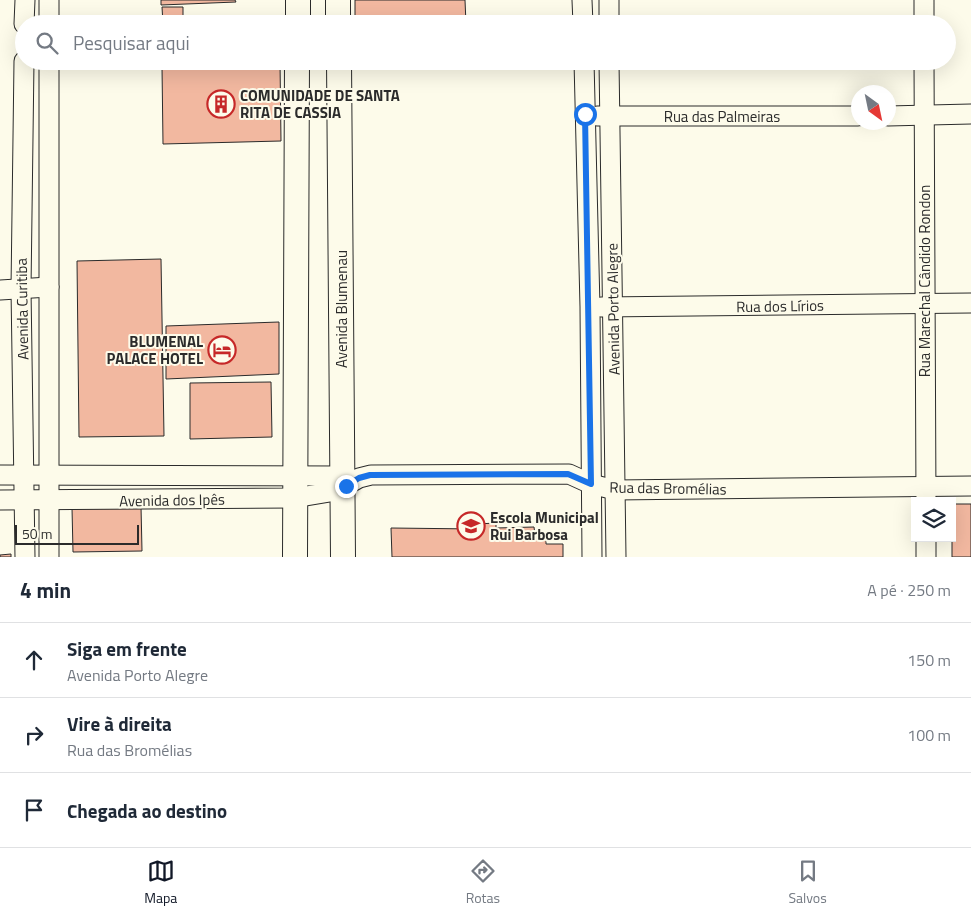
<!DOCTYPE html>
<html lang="pt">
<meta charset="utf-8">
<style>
:root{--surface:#fff;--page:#f2f2f3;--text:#1f2937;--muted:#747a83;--line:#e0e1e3;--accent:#111827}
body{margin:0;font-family:"Titillium Web",sans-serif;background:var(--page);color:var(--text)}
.controls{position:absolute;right:15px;bottom:15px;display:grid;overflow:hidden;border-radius:0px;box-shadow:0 5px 20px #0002}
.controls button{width:45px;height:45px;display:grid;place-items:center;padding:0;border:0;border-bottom:1px solid var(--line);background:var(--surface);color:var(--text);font:25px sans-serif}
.compass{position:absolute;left:851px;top:85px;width:45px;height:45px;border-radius:50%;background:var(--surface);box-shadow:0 5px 20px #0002;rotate:147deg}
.scale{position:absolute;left:15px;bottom:12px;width:124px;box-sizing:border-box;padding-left:5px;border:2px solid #2b2b2b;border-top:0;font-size:14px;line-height:18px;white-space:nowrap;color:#2b2b2b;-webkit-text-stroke:4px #fdfbea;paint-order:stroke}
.stop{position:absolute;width:15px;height:15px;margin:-11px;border:4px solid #1a73e8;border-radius:50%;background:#fff}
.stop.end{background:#1a73e8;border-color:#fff;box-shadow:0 1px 5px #0008}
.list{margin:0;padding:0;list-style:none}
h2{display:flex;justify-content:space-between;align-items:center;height:65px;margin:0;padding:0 20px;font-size:21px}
h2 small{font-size:16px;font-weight:400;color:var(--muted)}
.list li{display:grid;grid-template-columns:32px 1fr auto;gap:15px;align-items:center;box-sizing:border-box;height:75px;padding:0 20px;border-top:1px solid var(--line)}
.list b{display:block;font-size:19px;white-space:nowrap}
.list p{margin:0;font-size:16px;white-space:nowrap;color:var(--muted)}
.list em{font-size:16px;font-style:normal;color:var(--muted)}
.icon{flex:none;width:28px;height:28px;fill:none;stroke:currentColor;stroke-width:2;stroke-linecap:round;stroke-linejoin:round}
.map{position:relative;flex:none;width:971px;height:557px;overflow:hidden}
.search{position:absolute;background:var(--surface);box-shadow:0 5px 20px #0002;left:15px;right:15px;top:15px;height:55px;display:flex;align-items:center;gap:12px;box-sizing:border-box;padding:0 18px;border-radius:28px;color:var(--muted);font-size:19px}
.sheet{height:290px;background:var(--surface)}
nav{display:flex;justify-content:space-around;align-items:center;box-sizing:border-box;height:70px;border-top:1px solid var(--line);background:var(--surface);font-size:14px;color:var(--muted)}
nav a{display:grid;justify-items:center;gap:2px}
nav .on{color:var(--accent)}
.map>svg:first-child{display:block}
</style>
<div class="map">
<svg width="971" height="557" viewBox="0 0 971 557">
<rect width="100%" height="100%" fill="#fdfbea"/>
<g fill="#f2b8a0" stroke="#2b2b2b">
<path d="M161 0H235L236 2 161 5Z"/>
<path d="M355 0H465L466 24H355Z"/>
<path d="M162 7H183V24H163Z"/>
<path d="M280 62 281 141 163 144 162 67Z"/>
<path d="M161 259 164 436 79 437 77 261Z"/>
<path d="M279 322V374L166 379V326Z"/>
<path d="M271 382 272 437 190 439V383Z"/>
<rect x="952" y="504" width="19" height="53"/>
<path d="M141 506 142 551 73 552 72 508Z"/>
<path d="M496 523V528L534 527 535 535H546V544H563V557H392L391 528 477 529V524Z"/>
<path d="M11 554V557H0V555Z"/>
</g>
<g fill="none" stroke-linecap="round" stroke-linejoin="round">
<g stroke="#2b2b2b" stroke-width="21">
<g id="minor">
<path d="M582 0 583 24"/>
<path d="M24 24 25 0"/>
<path d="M49 24V0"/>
<path d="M609 24V0"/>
<path d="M924 24V0"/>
<path d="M24 61 21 289 25 557"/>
<path d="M49 61V557"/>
<path d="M584 61 590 307 592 557"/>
<path d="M609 61 616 557"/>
<path d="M924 61 926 501"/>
<path d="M597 116H858"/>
<path d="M888 116 971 114"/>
<path d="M0 290 49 287"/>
<path d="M601 307 971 303"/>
<path d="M0 475 342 476"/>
<path d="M0 500 294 498 336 491 359 478 371 475 569 474 591 484 615 490 971 486"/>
<path d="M926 538V557"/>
</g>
</g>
<g stroke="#2b2b2b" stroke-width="26">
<g id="major">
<path d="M338 0V24"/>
<path d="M298 24V0"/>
<path d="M339 61 343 557"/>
<path d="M295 557 297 61"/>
</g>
</g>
<use href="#minor" stroke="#fdfbea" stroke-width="19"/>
<use href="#major" stroke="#fdfbea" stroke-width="24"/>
</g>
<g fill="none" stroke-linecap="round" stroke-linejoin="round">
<path stroke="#1a73e8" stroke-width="6" d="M346 486 359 478 370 475 568 474 591 484 585 114"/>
</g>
<defs>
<g id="building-ring" transform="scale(1.4375)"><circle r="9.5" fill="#fdfbea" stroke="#c62828" stroke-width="1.5"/><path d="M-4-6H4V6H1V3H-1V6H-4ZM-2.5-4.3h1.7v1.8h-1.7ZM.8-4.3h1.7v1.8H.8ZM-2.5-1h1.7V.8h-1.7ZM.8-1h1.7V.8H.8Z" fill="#c62828"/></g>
<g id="hotel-ring" transform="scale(1.4375)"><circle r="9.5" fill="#fdfbea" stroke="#c62828" stroke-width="1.5"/><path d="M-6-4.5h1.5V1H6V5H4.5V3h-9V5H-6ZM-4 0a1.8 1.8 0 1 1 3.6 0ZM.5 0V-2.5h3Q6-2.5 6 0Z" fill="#c62828"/></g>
<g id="school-ring" transform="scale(1.4375)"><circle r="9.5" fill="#fdfbea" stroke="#c62828" stroke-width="1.5"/><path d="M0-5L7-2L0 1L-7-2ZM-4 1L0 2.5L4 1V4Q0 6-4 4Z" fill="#c62828"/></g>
</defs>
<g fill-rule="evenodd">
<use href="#building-ring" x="221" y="104"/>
<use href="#hotel-ring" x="222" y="350"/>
<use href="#school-ring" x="471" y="526"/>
</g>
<g text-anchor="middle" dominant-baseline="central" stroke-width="4" stroke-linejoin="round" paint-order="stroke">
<g font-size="15" font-weight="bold" fill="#2b2b2b" stroke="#fdfbea" text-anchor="start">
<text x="240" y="95">COMUNIDADE DE SANTA<tspan x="240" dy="17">RITA DE CASSIA</tspan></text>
<text x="203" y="341" text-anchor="end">BLUMENAL<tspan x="203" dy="17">PALACE HOTEL</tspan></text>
<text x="490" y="517">Escola Municipal<tspan x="490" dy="17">Rui Barbosa</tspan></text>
</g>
<g font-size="15" fill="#2b2b2b" stroke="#fdfbea">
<text x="722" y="116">Rua das Palmeiras</text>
<text transform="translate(924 281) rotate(-90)">Rua Marechal Cândido Rondon</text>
<text transform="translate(780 306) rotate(-1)">Rua dos Lírios</text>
<text transform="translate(22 309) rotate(-91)">Avenida Curitiba</text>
<text transform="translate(341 309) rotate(-90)">Avenida Blumenau</text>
<text transform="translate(613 309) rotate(-91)">Avenida Porto Alegre</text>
<text transform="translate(668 488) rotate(1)">Rua das Bromélias</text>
<text transform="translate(172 500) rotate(-1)">Avenida dos Ipês</text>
</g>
</g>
</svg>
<div class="controls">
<button><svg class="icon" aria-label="layers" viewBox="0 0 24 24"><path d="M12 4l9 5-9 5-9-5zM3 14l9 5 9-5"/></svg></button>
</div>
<svg class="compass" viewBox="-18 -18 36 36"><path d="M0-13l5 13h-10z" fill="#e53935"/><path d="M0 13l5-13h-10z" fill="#747a83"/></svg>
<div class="scale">50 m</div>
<div class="stop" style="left:585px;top:114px"></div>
<div class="stop end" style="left:346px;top:486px"></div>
<div class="search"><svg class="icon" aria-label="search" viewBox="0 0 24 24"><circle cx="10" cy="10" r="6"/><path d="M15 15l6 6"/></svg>Pesquisar aqui</div>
</div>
<section class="sheet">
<h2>4 min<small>A pé · 250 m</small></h2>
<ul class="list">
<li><svg class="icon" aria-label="ahead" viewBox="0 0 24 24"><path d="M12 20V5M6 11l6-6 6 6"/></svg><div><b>Siga em frente</b><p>Avenida Porto Alegre</p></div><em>150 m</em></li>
<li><svg class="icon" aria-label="right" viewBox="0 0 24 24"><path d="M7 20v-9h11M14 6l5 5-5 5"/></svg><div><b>Vire à direita</b><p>Rua das Bromélias</p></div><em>100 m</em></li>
<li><svg class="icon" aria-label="arrive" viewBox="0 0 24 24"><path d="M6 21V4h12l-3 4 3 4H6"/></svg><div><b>Chegada ao destino</b></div></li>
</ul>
</section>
<nav>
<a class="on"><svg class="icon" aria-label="map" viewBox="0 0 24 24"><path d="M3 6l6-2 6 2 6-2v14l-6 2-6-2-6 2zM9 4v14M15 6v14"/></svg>Mapa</a>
<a><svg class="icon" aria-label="directions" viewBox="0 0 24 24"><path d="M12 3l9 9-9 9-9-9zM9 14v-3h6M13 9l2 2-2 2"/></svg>Rotas</a>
<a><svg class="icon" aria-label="saved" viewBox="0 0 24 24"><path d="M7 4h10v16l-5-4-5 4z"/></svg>Salvos</a>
</nav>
